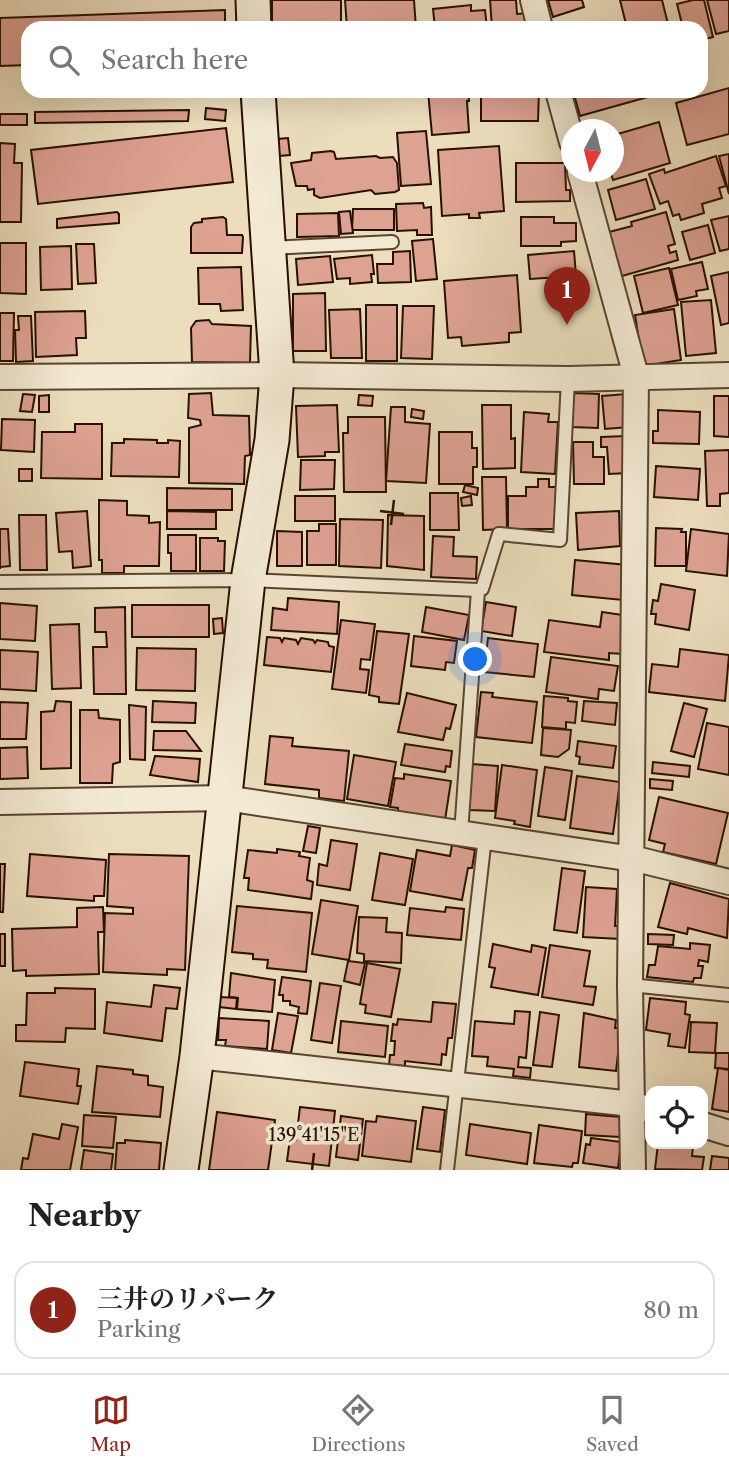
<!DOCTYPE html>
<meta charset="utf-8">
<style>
:root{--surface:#fff;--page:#f6f6f6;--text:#222;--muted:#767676;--line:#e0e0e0;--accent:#8f2418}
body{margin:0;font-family:"Libre Caslon Text","Noto Serif JP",serif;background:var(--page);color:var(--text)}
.controls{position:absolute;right:21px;bottom:21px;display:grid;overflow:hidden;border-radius:14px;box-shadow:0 7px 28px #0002}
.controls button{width:63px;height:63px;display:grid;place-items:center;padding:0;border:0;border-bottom:2px solid var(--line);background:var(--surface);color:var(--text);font:35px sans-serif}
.compass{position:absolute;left:561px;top:119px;width:63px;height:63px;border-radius:50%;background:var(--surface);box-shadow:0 7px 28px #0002;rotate:187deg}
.you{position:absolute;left:476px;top:660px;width:24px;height:24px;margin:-18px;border:5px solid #fff;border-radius:50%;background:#1a73e8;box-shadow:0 0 0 10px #1a73e833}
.badge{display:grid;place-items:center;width:46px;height:46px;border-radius:50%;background:var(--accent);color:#fff;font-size:23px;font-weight:700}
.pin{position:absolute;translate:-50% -58px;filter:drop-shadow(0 2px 4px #0008)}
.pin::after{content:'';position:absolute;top:37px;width:24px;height:21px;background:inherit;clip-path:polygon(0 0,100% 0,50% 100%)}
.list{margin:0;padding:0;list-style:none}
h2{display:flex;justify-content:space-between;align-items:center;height:91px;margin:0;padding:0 28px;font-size:30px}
h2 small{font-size:23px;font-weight:400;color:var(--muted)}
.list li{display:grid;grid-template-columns:46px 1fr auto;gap:21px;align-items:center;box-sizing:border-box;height:98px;margin:0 14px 14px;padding:0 14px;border:2px solid var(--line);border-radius:21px}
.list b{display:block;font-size:26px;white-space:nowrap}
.list p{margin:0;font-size:23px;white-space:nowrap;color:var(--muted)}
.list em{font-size:23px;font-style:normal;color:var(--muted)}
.icon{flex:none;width:38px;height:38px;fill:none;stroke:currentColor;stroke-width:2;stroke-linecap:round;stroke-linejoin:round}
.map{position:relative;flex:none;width:729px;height:1170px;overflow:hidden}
.search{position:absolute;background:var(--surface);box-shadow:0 7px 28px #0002;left:21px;right:21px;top:21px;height:77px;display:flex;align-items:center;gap:18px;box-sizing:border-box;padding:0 24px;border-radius:21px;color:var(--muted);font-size:26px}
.sheet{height:203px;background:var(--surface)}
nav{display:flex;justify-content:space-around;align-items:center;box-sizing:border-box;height:98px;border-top:2px solid var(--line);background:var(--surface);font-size:19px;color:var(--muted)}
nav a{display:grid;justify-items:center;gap:4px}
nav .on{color:var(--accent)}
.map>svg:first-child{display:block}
</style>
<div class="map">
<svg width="729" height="1170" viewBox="0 0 729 1170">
<rect width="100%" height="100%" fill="#ecdebd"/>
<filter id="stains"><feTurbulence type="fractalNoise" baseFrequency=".00286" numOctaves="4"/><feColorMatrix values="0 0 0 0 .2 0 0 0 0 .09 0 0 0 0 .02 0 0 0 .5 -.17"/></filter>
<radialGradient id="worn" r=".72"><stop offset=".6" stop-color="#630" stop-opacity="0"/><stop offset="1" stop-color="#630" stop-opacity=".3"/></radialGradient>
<g fill="#dea293" stroke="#271000" stroke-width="2">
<path d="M272 0H341V25L272 26Z"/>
<path d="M345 0H414L416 28H347Z"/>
<path d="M490 0H516L517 14 528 13 530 28H492Z"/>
<path d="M548 0H582L584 7 553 17Z"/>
<path d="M620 0H662L669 28H627Z"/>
<path d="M693 0H704L713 37 701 40V28H683L677 4Z"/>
<path d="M707 0H729V31L716 34Z"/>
<path d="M471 5V11L485 10 487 28H435L433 9Z"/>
<path d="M225 10V28H28V65L0 66V18Z"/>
<path d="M729 88V134L687 145 676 103Z"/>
<path d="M428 91H468L469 101H467L469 132 432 135Z"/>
<path d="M481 91H539L538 121H481Z"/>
<path d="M573 91H654L655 95 580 116Z"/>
<path d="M206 108 226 110 225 121 205 119Z"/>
<path d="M189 110 188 121 35 123V112Z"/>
<rect x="0" y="114" width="27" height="11"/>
<path d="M659 122 670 163 613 180 611 173 599 177 597 172H614V135Z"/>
<path d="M226 128 233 182 38 204 31 150Z"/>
<path d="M426 131 431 184 401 186 397 133Z"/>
<path d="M288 138 290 155 279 156 277 139Z"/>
<path d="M0 143 15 144 14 163H22L21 222H0Z"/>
<path d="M499 146 504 211 479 213 480 218H469V214L442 216 438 150Z"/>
<path d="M331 151 334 152 336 159 376 156 380 158 393 157 397 163 399 190 395 192 375 194 371 190 320 198 314 195V189L308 190 307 186H296L291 163 311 160 312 153Z"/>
<path d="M729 154V194L719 156Z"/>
<path d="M716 156 726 186 719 188 722 198 702 204 704 213 681 220 679 214 673 216 668 201 660 204 649 174 664 169 665 173Z"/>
<path d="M516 163H565L566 190H570V201L516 202Z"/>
<path d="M646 179 655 209 616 220 608 190Z"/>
<path d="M423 203 424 208 431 207 432 235H417V230L397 231 396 204Z"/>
<path d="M353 209H394V230H352Z"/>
<path d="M350 211 353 233 341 234 339 212Z"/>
<path d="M117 212 119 214V223L57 228V219Z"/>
<path d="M666 212 675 244 668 246 670 253 676 251 678 260 622 276 609 232 632 226 631 222Z"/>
<path d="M338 213 339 236 297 237V214Z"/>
<path d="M729 216V249L720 251 711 220Z"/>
<path d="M223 217 226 219 227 235H242L243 237 242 253H191V227L194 223 202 222V219Z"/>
<path d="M521 217H554V223H576V241L561 242V246H521Z"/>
<path d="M708 225 715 253 690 260 682 232Z"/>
<path d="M433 239 437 279 416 281 412 241Z"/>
<path d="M0 243H26V294L0 293Z"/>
<path d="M76 244H94L96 283 78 284Z"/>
<path d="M71 246 72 289 41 290 40 247Z"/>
<path d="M410 251 411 282 378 283 377 264H393V252Z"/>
<path d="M574 251 576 276 530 279 528 255Z"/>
<path d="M372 255 374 274H371L372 282 350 284V278L337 279 334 259Z"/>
<path d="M330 256 333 282 298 285 296 259Z"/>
<path d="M702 262 708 289 696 291 697 296 678 300 671 269Z"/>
<path d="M241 267 243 310 221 311 220 304H199L198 268Z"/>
<path d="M669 268 678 305 643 313 634 276Z"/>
<path d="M729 272V323L721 325 711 276Z"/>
<path d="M517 275 521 332 509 333V342L462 346 461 337 448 338 444 281Z"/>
<path d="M325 293 326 351H293V294Z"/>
<path d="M711 300 716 353 686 356 681 302Z"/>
<rect x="366" y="305" width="31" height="56"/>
<path d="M403 306H434L432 359 401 358Z"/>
<path d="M360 309 362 358H331L329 310Z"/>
<path d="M674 309 681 360 643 366 635 315Z"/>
<path d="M85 311 86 338H76L77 355 36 357 35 312Z"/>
<path d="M0 313H14L13 361H0Z"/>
<path d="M18 316H31L33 361 16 362 15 330H19Z"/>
<path d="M209 320 212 324 251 326 250 363 192 362 191 328 196 321Z"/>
<path d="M211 393 213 415 249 416 250 455 245 456 244 484 189 483V428L201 425 200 420 188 418 189 394Z"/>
<path d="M573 393 599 394 598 428 572 427Z"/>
<path d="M23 394 35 395 32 412 20 411Z"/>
<path d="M626 394 629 427 605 429 602 396Z"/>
<path d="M49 395V412H39V396Z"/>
<path d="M359 395 373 396 372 406 358 405Z"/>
<path d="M714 396H729V437L714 436Z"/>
<path d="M337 405 339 452H325V456L298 457 296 406Z"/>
<path d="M482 405H511V439L515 438V468L483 469Z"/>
<path d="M391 407H405V422L430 424 426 483 386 481Z"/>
<path d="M412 409 424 411 423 419 411 417Z"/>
<path d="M658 410 700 412 699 444 653 443V431H658Z"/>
<path d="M524 412 549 414 548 422H558L555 474 521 472Z"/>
<path d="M348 417H385L386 492H344L343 433H348Z"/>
<path d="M2 419 35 420 34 452 1 450Z"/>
<path d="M75 424H102V479L41 478 42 432H75Z"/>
<path d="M439 432H472V448H477V467H473V484H439Z"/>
<path d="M626 436 628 473 609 474 607 447H601V437Z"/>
<path d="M124 439 157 440V443H168V440L180 441 179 477 111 476 112 443H124Z"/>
<path d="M573 442H593V457H604V484H574Z"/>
<path d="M729 450V493L720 494V506H707L705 451Z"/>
<path d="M301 460H335L334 489 300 490Z"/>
<path d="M656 466 700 469 698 500 654 497Z"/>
<rect x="19" y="469" width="13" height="12"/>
<path d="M482 477H506L507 529 483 530Z"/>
<path d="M538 479H549V487H556V529H508V496H526V487H538Z"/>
<path d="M465 485 478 488 477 495 463 492Z"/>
<path d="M167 488 232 489V510H167Z"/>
<path d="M430 493H458L459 530H430Z"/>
<rect x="295" y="496" width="40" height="25"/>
<path d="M471 496 472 505 462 506 461 498Z"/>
<path d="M99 500 127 501V515L149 516V523L160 522 159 566H124V573H102V560H99Z"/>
<path d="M87 511 91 566 73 568 72 551 59 552 56 513Z"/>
<path d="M167 511 216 512V529H167Z"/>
<path d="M619 511 620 546 578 550 576 513Z"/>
<path d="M19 515H46L47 570H20Z"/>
<path d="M388 515 424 516V570L387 566Z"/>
<path d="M340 519 383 520 381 568 339 566Z"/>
<path d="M319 524H336V565H307V531H319Z"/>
<path d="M656 528 682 529 681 532H686V566H655Z"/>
<path d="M0 529H8L10 566 0 567V569Z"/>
<path d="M691 529 729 534 727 576 686 571Z"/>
<path d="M277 531 302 532V566H277Z"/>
<path d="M168 535H196V571H171V553H168Z"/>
<path d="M433 536 454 537 453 556 477 557 476 579 431 577Z"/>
<path d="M200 538H218V541H225L224 571H200Z"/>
<path d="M575 560 627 565 623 600 572 595Z"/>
<path d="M661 584 695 590 689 630 655 624 656 614H651L653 600 658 601Z"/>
<path d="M288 598 339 602 337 634 271 630 273 608 287 610Z"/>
<path d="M486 602 516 607 512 636 481 631Z"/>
<path d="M0 603 37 606 35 641 0 639Z"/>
<rect x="132" y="605" width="77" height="32"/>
<path d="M125 607 126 694H94L93 647H107L106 632H95V608Z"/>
<path d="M426 607 469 615 464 640 422 632Z"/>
<path d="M602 612 623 615 621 631 626 632 623 654 609 653V660L544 652 549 620 600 627Z"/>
<path d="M222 618 223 633 214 634 213 619Z"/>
<path d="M341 620 375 624 370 660 361 659 360 669 369 670 366 693 332 689Z"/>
<path d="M79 624 81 688 52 689 50 625Z"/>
<path d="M377 631 409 634 399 704 379 702V697L369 695Z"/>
<path d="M414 636 457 641 454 663 446 662 445 670 411 666Z"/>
<path d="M267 637 280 638 282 642 284 638 296 640 298 644 301 638 313 640 315 643 317 640 328 642 329 646 334 647 331 672 264 665Z"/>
<path d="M488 638 538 644 534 677 484 672Z"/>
<path d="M137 648 196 649 195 691 136 690Z"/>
<path d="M680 649 729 655 725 701 649 692 652 664 678 667Z"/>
<path d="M0 650 38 652 36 691 0 689Z"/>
<path d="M551 657 618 666 614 691 599 689 598 699 546 692Z"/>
<path d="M481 692 493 693 492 697 537 702 532 743 476 737Z"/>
<path d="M407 693 456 705 450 729 446 728 443 740 398 732Z"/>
<path d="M544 696 568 698V701L577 702 575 723 566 722V729L542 727Z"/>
<path d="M56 701 71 702V768L41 769V712L54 711Z"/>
<path d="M153 701 196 703 195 723 152 722Z"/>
<path d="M584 701 617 703 615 725 582 721Z"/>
<path d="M0 702 28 703 26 739H0Z"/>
<path d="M684 703 707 709 694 757 671 751Z"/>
<path d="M129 705 146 707 145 760 130 759Z"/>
<path d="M80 710H98L99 718 120 720V762L113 764 112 783H80Z"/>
<path d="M707 723 729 727V775L698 769Z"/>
<path d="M543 728 571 730 569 749 558 757 541 755Z"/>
<path d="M154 731H186L201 751 153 750Z"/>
<path d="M270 736 293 738 292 746 349 751 344 801 319 798V790L265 784Z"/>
<path d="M578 741 616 746 613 768 579 764 580 757 576 756Z"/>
<path d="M405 744 452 751 450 767 446 766 445 772 401 765Z"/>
<path d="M27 747 28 778 0 779V748Z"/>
<path d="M354 755 396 762 388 806 347 799Z"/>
<path d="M155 756 200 759 198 782 150 775Z"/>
<path d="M653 762 690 766 689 777 652 773Z"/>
<path d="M472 764 498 766 495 811 469 810Z"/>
<path d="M502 765 537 770 530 827 514 824 515 821 495 818Z"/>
<path d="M545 767 572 771 565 820 538 816Z"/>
<path d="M404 774 451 781 445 820 398 813V808L390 807 395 778 404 779Z"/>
<path d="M577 776 620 782 613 834 570 828Z"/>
<path d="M650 779 673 781 672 790 650 788Z"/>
<path d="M659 797 728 813 716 864 663 852 665 844 649 840Z"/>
<path d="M308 826 320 828 316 853 303 851Z"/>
<path d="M331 840 357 844 350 890 317 885 319 864 327 866Z"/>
<path d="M452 845 475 850 472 868H468L462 900 410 891 417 850 450 856Z"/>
<path d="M277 849 300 852 299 856 310 858 307 880 313 882 311 899 248 890 249 878H244L248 850 277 853Z"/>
<path d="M380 853 413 859 405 905 372 900Z"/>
<path d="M30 854 106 860 104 896H94V901L27 896Z"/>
<path d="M109 854 189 856 185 970 167 969V975L103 972 105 913 133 914V908L107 906Z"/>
<path d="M0 864H5L3 912H0Z"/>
<path d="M562 868 585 871 577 933 554 930Z"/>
<path d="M670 883 729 899 727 938 688 928 687 934 658 927Z"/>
<path d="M586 887 617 889 615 926H621L620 939 583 937Z"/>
<path d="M321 900 358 906 349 960 312 954Z"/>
<path d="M237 906 312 913 306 972 267 968 268 960 253 959V954L232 952Z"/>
<path d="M103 907 104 932H98L99 974 26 976V970L13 971 12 929 77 927V908Z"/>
<path d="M446 907 464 909 461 940 407 935 410 908 445 912Z"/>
<path d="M359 917 387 918 386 932 402 933 401 963 364 961V954L357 953Z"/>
<rect x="0" y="934" width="5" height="32"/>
<path d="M648 934 674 935 673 945 648 944Z"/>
<path d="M690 943 710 945 708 962 699 960 698 966H703L701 978H694L693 982 647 977 649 965H655L658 946 690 949Z"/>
<path d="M493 944 531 952 532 945 546 948 538 995 491 987 495 968 489 967Z"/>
<path d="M550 945 590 951 584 986 596 987 593 1005 542 997Z"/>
<path d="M348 961 365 963 360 985 344 981Z"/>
<path d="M367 963 400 969 391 1017 365 1013 366 1005 360 1004Z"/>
<path d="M231 973 275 980 272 1012 237 1009 238 998 229 997Z"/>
<path d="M282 977 311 981 307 1014 298 1013 299 1007 290 1005V1001H283V995H279Z"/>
<path d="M320 983 341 986 332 1043 311 1040Z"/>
<path d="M154 985 180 988 177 1009 166 1008 162 1041 104 1033 107 1002 151 1007Z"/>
<path d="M55 988 95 989V1029L66 1028 65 1042 16 1041V1025H26L27 993H55Z"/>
<path d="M220 997 237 998 236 1009 219 1007Z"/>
<path d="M650 998 686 1002 685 1014 690 1015 685 1048 668 1046 670 1034 646 1030Z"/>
<path d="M433 1002 456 1004 452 1038H448L446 1055 442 1054 441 1065 405 1061V1066L389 1065 390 1055H394L395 1041H391L393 1024 397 1025 398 1019 431 1022Z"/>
<path d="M515 1011 530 1012 526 1058 519 1057 518 1067 531 1068 530 1078 513 1076 514 1069 487 1066 488 1057 472 1056 475 1021 514 1024Z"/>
<path d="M540 1012 559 1015 552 1067 533 1065Z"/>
<path d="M278 1013 298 1016 291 1053 272 1050Z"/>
<path d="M584 1013 616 1020 615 1028H621L616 1071 579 1067Z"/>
<path d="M219 1018 269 1021 267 1049 225 1046 226 1040H218Z"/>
<path d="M341 1021 388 1026 385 1057 338 1052Z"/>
<path d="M691 1022 717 1023 715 1053 689 1052Z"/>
<path d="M716 1053H729V1069L715 1068Z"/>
<path d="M25 1062 79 1069 77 1086H81L78 1104 20 1096Z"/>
<path d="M97 1066 133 1070V1074L148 1076V1085L163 1087 160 1117 92 1112Z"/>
<path d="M718 1068 729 1070V1112L712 1109Z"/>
<path d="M300 1107 335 1111 329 1166 287 1161 290 1139 296 1140Z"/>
<path d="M423 1107 445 1110 440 1152 417 1149Z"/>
<path d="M217 1112 275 1120 268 1170H209Z"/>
<path d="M586 1114 621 1117 620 1137 585 1135Z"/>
<path d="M84 1115 116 1117 113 1148 82 1146Z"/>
<path d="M341 1116 363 1119 358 1160 336 1157Z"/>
<path d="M377 1116 416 1121 411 1162 362 1156 366 1121 376 1122Z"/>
<path d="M62 1124 78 1127 70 1170H21L23 1158 28 1159 33 1134 59 1139Z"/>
<path d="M470 1124 531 1133 527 1164 466 1155Z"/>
<path d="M539 1125 582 1131 578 1163H573L572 1167 534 1163Z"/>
<path d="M591 1138 621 1142 618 1168 583 1163 586 1144 590 1145Z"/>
<path d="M125 1140 161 1143 159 1170H115L117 1143H125Z"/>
<path d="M658 1144 693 1147 692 1156 704 1157 702 1170 655 1169Z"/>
<path d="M84 1150 113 1154 111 1170H81Z"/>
<path d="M712 1156 729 1158V1170H710Z"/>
</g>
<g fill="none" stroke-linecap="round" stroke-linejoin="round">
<g stroke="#58442f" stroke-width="16">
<g id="lane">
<path d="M269 248 392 242"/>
<path d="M0 582 248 580 478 590"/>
<path d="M461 834 478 590 482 589 499 534 560 540 568 379"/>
<path d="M630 985 729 995"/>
<path d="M447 1170 485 837"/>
</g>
</g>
<g stroke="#58442f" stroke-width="28">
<g id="street">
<path d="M533 0 540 28"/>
<path d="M558 91 572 142"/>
<path d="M580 172 636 376 630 985 633 1170"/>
<path d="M0 377 277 375 568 379 729 375"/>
<path d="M0 802 225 798 640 860 729 882"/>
<path d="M197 1056 632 1104 650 1110"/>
<path d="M703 1125 729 1133"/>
</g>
</g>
<g stroke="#271000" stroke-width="37">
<g id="secondary">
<path d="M253 0 254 28"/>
<path d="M181 1170 197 1056 248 580 272 440 277 375 258 91"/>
</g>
</g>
<use href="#lane" stroke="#f3ead4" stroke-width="12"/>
<use href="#street" stroke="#f3ead4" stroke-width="24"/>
<use href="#secondary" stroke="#f3ead4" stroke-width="33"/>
</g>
<path fill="none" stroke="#271000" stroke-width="2.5" d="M380 511 404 514M391 525 394 500M312 1170 314 1153"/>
<g font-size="18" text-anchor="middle" fill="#271000" stroke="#f3ead4" stroke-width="7" stroke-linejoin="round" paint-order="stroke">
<text x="314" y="1141">139°41'15"E</text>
</g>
<rect width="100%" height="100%" filter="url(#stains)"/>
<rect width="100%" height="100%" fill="url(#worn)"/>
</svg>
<div class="controls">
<button><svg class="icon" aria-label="locate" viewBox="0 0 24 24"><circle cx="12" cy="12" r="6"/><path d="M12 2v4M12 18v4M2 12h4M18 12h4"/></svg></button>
</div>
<svg class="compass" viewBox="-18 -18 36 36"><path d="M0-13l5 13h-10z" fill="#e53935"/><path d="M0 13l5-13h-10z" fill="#767676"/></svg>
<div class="you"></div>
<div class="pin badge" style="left:567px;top:325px">1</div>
<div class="search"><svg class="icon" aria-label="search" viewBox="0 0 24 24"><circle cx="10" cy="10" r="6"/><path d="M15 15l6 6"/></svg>Search here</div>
</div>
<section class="sheet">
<h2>Nearby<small></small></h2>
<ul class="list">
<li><span class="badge">1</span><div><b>三井のリパーク</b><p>Parking</p></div><em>80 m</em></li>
</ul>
</section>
<nav>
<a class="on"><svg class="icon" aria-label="map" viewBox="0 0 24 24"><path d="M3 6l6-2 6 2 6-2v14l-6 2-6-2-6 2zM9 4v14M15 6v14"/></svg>Map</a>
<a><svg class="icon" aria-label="directions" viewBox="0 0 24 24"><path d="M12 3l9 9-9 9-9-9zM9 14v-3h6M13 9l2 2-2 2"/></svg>Directions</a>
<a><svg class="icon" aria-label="saved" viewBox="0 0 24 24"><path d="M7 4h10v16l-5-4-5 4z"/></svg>Saved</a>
</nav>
